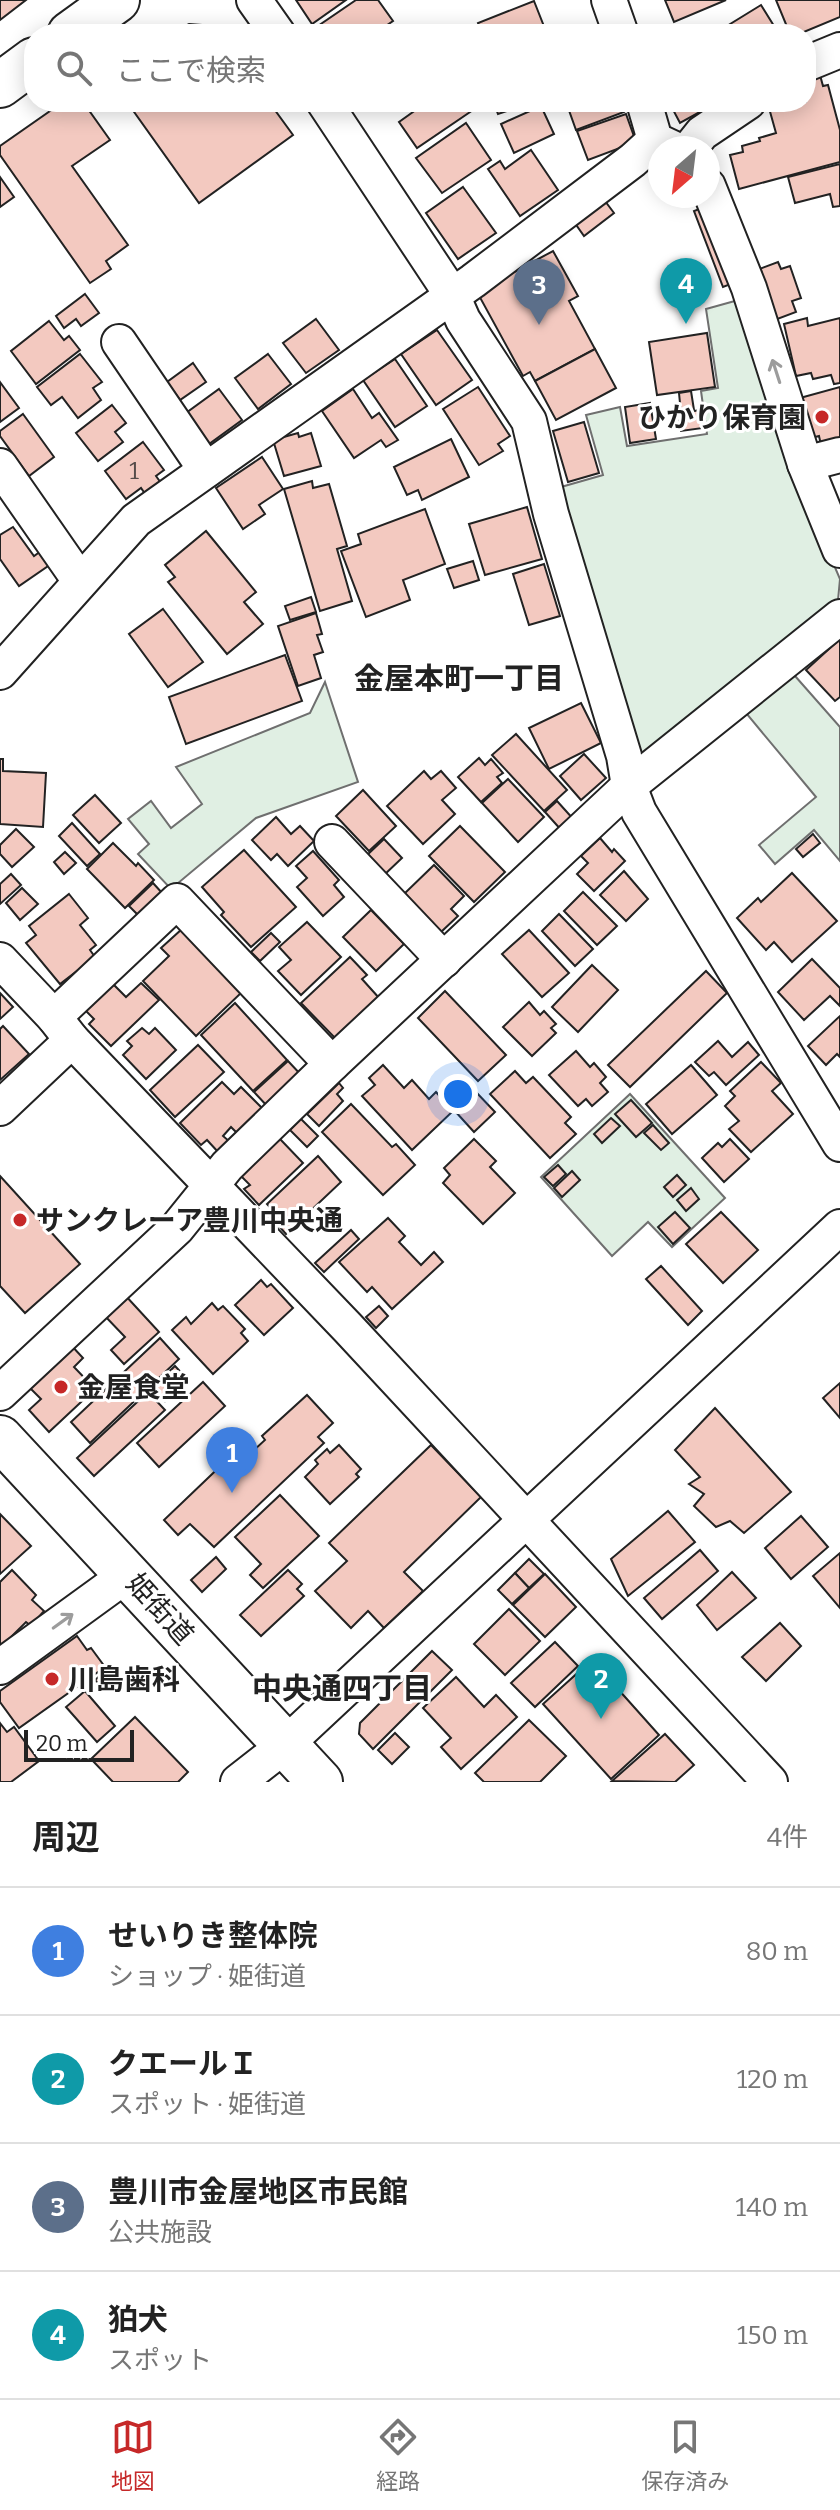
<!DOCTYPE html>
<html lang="ja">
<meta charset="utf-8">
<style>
:root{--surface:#fff;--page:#f6f6f6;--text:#222;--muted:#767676;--line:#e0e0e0;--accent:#c62828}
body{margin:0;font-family:Bitter,"Noto Sans JP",serif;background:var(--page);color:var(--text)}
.compass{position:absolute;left:648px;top:136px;width:72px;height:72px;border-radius:50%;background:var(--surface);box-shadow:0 4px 20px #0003;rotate:208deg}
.scale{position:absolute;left:24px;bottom:20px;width:110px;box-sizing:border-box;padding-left:8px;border:4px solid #222;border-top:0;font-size:22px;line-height:28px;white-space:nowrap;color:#222;-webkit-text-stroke:6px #fff;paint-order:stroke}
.you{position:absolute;left:458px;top:1094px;width:28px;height:28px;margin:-20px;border:6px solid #fff;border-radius:50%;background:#1a73e8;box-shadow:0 0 0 12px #1a73e833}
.badge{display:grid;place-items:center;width:52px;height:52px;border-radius:50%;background:var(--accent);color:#fff;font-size:26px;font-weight:700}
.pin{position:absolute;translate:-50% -66px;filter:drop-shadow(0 2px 4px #0008)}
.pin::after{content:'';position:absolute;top:42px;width:28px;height:24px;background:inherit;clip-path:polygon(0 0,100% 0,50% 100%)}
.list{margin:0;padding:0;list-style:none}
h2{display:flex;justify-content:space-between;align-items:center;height:104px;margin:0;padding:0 32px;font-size:34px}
h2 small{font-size:26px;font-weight:400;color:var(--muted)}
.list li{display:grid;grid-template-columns:52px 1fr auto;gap:24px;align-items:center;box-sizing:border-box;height:128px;padding:0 32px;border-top:2px solid var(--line)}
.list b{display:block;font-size:30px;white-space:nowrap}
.list p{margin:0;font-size:26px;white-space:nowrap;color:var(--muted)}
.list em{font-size:26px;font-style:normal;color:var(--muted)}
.icon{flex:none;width:44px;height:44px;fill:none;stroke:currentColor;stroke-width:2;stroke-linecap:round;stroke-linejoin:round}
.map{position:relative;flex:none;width:840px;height:1782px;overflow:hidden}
.search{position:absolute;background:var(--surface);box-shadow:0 4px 20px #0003;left:24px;right:24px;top:24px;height:88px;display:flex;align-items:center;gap:20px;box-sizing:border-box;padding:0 28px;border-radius:32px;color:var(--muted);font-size:30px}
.sheet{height:616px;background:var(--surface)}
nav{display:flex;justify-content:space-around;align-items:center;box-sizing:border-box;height:112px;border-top:2px solid var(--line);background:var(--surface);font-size:22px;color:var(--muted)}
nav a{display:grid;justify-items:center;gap:4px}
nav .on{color:var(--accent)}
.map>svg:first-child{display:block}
</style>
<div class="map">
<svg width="840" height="1782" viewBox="0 0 840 1782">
<rect width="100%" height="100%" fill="#fff"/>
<g fill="#e0efe3" stroke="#6f6f6f" stroke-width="2">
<path d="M742 299 794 472 840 579 838 600 649 759 632 752 561 487 603 475 586 415 620 407 627 446 707 434 701 391 718 388 706 309Z"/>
<path d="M788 668 840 727V861L814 830 775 864 759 845 816 797 741 707Z"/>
<path d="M325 682 358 782 256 818 171 889 138 854 149 844 128 819 151 801 171 828 202 804 176 767 310 713Z"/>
<path d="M630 1094 725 1198 672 1247 648 1222 612 1256 541 1177Z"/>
</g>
<g fill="#f3c9c0" stroke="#222" stroke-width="2">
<path d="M0 0H26L0 20Z"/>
<path d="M296 0H346L312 24Z"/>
<path d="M356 0H378L393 21 374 34H319L315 28Z"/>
<path d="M665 0H726L674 22Z"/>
<path d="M776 0H840V17L799 34H790Z"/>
<path d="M534 1 547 34H482L478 23Z"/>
<path d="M761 5 779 34H714Z"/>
<path d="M189 24 202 25 218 34H169Z"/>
<path d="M820 75 823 86 828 85 840 130V162L739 189 730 155 743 152 742 146 760 141 759 138 776 133 769 108 793 102H806V78Z"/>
<path d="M63 102H83L110 140 72 166 128 245 106 261 111 269 90 283 0 155V146Z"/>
<path d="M127 102H269L293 135 199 203Z"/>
<path d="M427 102H468L473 110 417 148 399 122Z"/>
<path d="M498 102H524L525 105 498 114 495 106Z"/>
<path d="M566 102H620L624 112 576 130Z"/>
<path d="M669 102H718L680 123Z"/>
<path d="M541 106 554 134 514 153 501 124Z"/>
<path d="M626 114 636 142 588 160 577 131Z"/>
<path d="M466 123 491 160 442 193 416 158Z"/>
<path d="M531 150 558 190 520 216 488 169 500 161 505 169Z"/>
<path d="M840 164V206L833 207 830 194 795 203 788 177Z"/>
<path d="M0 177 14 197 0 207Z"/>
<path d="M463 187 496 233 458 259 426 213Z"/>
<path d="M602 197 614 213 584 236 572 219Z"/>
<path d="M707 206 736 282 723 287 694 211Z"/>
<path d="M553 251 578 296 569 301 595 349 535 381 530 372 523 376 477 292Z"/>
<path d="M778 262 781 269 790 266 801 298 792 301 796 312 772 321 754 271Z"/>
<path d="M85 294 99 313 81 326 76 319 64 328 56 316Z"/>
<path d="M807 318 808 326 840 318V383L834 384 831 375 813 379 811 373 796 376 784 324Z"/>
<path d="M316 319 339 350 306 373 283 343Z"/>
<path d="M49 321 64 340 69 336 80 350 36 384 11 351Z"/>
<path d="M437 330 472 380 436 405 401 354Z"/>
<path d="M707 333 715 387 657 395 649 342Z"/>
<path d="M595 349 616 388 556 420 535 381Z"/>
<path d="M80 354 102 382 93 388 101 400 78 418 62 397 51 405 37 387Z"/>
<path d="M268 354 291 384 258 409 235 378Z"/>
<path d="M395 359 427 406 395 427 363 380Z"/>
<path d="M193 363 206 382 180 400 167 382Z"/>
<path d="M0 382 19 408 0 422Z"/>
<path d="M478 387 510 436 498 444 503 451 479 465 443 409Z"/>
<path d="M840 387V440L821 445 819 436 811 438 800 398Z"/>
<path d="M219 389 242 420 209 444 186 413Z"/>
<path d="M353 389 372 418 379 413 398 440 386 447 381 440 354 458 322 411Z"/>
<path d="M691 391 694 410 681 413 679 393Z"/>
<path d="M650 403 656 439 630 443 625 407Z"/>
<path d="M112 405 126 423 115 432 123 442 98 461 76 433Z"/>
<path d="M700 410 703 428 681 431 678 414Z"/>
<path d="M23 414 54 457 29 476 0 436V431Z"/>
<path d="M584 422 599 473 568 482 553 431Z"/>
<path d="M298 433 299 437 311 433 321 466 284 476 273 440Z"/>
<path d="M451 439 469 477 422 500 418 490 407 495 394 467Z"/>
<path d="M143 442 164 470 156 476 161 483 146 495 141 488 126 499 105 471Z"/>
<path d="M262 457 283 489 259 505 265 514 243 529 216 488Z"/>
<path d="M312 481 313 488 329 484 347 546 337 549 352 601 320 611 284 489Z"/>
<path d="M527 507 542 559 485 575 469 524Z"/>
<path d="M425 509 445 564 403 580 410 600 366 617 341 551 361 544 358 534Z"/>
<path d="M13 527 34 556 41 551 51 564 19 586 0 559V535Z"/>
<path d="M206 531 256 592 244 602 263 624 227 654 168 582 175 577 165 565Z"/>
<path d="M473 561 479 580 454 588 447 569Z"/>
<path d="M544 564 560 616 529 625 513 574Z"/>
<path d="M311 597 316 612 290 620 285 606Z"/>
<path d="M163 609 203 662 168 687 129 634Z"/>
<path d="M316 613 322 634 317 635 323 652 314 655 321 678 298 686 278 626Z"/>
<path d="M840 639V697L835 701 806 670Z"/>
<path d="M285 655 302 701 186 744 169 697Z"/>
<path d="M581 703 601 743 549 769 529 728Z"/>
<path d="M516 734 567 790 544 811 492 755Z"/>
<path d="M584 754 606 778 581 800 560 776Z"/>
<path d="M479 758 485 765 491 759 503 773 497 777 502 783 481 802 458 777Z"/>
<path d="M0 759H3V771L46 773 43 827 0 824Z"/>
<path d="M424 771 431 779 441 771 456 788 442 800 455 814 423 844 387 806Z"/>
<path d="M508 779 544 817 518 842 482 803Z"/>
<path d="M363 790 396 826 369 851 336 816Z"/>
<path d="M95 795 121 823 99 843 73 815Z"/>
<path d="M557 801 575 821 563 832 545 812Z"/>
<path d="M276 817 291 834 300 826 314 841 288 866 277 854 271 860 252 840Z"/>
<path d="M72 823 100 854 87 866 59 836Z"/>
<path d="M460 826 505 872 474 902 429 856Z"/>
<path d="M16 829 34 847 12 867 0 854V845Z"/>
<path d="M813 834 820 843 803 857 796 849Z"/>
<path d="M600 838 612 852 614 849 625 861 594 891 577 874 588 863 581 856Z"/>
<path d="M384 839 402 858 383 876 365 857Z"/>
<path d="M113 843 136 866 138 863 154 880 125 908 87 869Z"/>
<path d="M244 850 296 907 251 947 221 915 224 912 202 887Z"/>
<path d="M313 851 339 880 334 885 344 897 323 916 297 887 307 878 296 866Z"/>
<path d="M65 852 76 863 64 874 54 862Z"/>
<path d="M434 865 464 896 451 909 458 916 441 932 404 894Z"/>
<path d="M624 871 648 899 626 921 600 895Z"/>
<path d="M792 873 837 921 792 962 774 942 766 950 737 918 758 898 761 902Z"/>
<path d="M11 874 21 885 0 904V884Z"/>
<path d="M153 883 163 894 139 916 129 906Z"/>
<path d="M22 888 38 904 20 920 6 903Z"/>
<path d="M583 892 617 926 597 945 564 911Z"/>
<path d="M69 894 88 918 80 925 96 945 90 950 95 957 60 984 26 943 36 935 29 926Z"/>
<path d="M371 910 404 944 376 971 343 937Z"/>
<path d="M559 914 593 949 575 966 542 931Z"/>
<path d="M307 922 341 957 301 995 278 971 291 960 279 947Z"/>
<path d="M182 929 242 992 196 1036 143 981 169 956 161 948Z"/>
<path d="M529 930 569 973 542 997 502 954Z"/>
<path d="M271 933 280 942 260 961 251 952Z"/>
<path d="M350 957 367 975 362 979 380 999 336 1039 301 1003Z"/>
<path d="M812 959 840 988V1006L830 996 804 1020 778 992Z"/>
<path d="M592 965 618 990 578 1032 552 1007Z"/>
<path d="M706 971 727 993 630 1087 608 1065Z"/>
<path d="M141 983 159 1000 111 1046 89 1024 94 1019 85 1010 113 984 126 997Z"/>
<path d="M445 991 506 1055 478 1081 418 1018Z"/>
<path d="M0 993 13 1007 0 1019Z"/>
<path d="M529 1002 540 1015 544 1011 556 1024 551 1028 556 1033 532 1056 503 1027Z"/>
<path d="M235 1003 287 1060 253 1091 201 1035Z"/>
<path d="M840 1016V1057L837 1054 826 1065 808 1046Z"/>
<path d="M3 1026 29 1054 0 1080V1029Z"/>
<path d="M142 1028 149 1034 155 1028 176 1050 146 1079 123 1055 132 1046 127 1041Z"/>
<path d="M718 1041 732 1057 748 1042 759 1055 726 1085 714 1072 709 1076 695 1062Z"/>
<path d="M198 1045 224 1072 175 1117 150 1090Z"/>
<path d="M576 1051 590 1067 594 1063 606 1077 600 1083 608 1092 592 1106 586 1099 578 1106 549 1075Z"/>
<path d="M288 1061 303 1077 269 1108 254 1092Z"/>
<path d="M761 1062 781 1083 772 1091 793 1114 751 1152 729 1129 739 1121 725 1106 735 1096 730 1091Z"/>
<path d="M383 1065 404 1088 412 1080 429 1099 436 1092 453 1111 412 1150 362 1096 375 1085 369 1078Z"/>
<path d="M691 1065 717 1095 672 1134 646 1104Z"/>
<path d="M515 1071 526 1083 533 1077 571 1117 565 1123 576 1134 550 1158 490 1094Z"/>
<path d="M222 1082 234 1094 241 1087 263 1109 238 1134 231 1127 223 1136 230 1142 219 1153 207 1140 201 1145 180 1123Z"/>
<path d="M339 1083 343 1088 337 1094 343 1101 319 1126 307 1114Z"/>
<path d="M475 1091 495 1112 474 1132 454 1110Z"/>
<path d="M631 1100 652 1123 636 1137 615 1114Z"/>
<path d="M351 1104 392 1147 396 1144 415 1165 383 1195 322 1132Z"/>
<path d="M611 1118 620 1126 602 1143 594 1134Z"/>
<path d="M301 1119 318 1136 307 1147 290 1130Z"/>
<path d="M653 1125 669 1143 661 1150 644 1133Z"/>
<path d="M280 1139 303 1163 259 1205 244 1189 250 1185 241 1176Z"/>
<path d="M474 1139 496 1161 490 1167 515 1193 483 1224 443 1183 450 1175 444 1168Z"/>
<path d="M730 1139 749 1159 724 1182 702 1158 718 1143 722 1147Z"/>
<path d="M318 1156 341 1182 286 1234 277 1224 282 1220 267 1204Z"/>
<path d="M558 1165 566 1174 553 1186 544 1177Z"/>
<path d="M572 1171 580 1180 562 1197 554 1188Z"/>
<path d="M677 1175 686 1185 673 1197 664 1187Z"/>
<path d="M0 1176 80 1264 25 1313 0 1286Z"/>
<path d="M691 1188 699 1199 686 1211 677 1200Z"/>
<path d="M675 1212 690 1228 673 1244 658 1227Z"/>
<path d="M721 1212 758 1250 723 1283 686 1244Z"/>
<path d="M388 1218 405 1236 399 1242 421 1265 434 1252 443 1262 392 1309 372 1287 367 1292 339 1262Z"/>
<path d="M351 1230 359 1239 324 1272 315 1263Z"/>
<path d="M661 1266 702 1311 688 1325 646 1279Z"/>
<path d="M261 1280 267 1287 271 1284 293 1308 264 1335 235 1305Z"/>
<path d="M124 1294 159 1332 124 1364 111 1350 125 1337 103 1314Z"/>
<path d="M212 1303 218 1310 223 1306 245 1329 241 1333 248 1341 213 1374 172 1330 186 1317 191 1324Z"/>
<path d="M379 1306 388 1316 376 1328 366 1317Z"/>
<path d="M160 1338 179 1359 90 1443 71 1422Z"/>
<path d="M70 1344 83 1358 74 1367 95 1389 49 1432 29 1410 41 1399 27 1385Z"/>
<path d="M175 1366 188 1380 165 1401 152 1388Z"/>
<path d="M203 1382 225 1406 159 1467 137 1443Z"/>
<path d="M840 1383V1418L823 1398Z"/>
<path d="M148 1392 165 1410 94 1476 77 1458Z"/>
<path d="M307 1395 333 1423 318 1437 324 1443 214 1547 190 1524 178 1535 164 1520 230 1457 238 1465 265 1440 262 1436Z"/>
<path d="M715 1408 791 1492 744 1533 730 1521 716 1527 694 1506 704 1494 689 1484 700 1477 675 1450Z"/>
<path d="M339 1445 361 1469 356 1474 359 1477 330 1504 305 1477 318 1464 315 1460 327 1449 330 1453Z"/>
<path d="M431 1445 481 1497 404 1572 423 1591 384 1628 368 1611 351 1628 315 1591 347 1561 329 1543Z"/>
<path d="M280 1495 319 1536 263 1588 250 1575 261 1564 235 1537Z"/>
<path d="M668 1511 695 1542 628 1596 611 1559Z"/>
<path d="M0 1514 31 1546 0 1574Z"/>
<path d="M801 1516 828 1547 791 1579 765 1548Z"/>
<path d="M700 1550 718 1571 662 1619 644 1598Z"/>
<path d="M840 1553V1608L813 1576Z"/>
<path d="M216 1557 226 1569 202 1592 191 1580Z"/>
<path d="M529 1559 544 1574 529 1588 515 1573Z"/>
<path d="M12 1570 36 1595 32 1600 44 1611 31 1626 26 1622 0 1648V1582Z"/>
<path d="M288 1570 302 1584 297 1589 304 1596 261 1636 240 1615Z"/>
<path d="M732 1572 756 1598 717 1630 697 1605Z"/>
<path d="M515 1573 529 1588 512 1604 498 1590Z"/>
<path d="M545 1574 576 1607 545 1637 513 1605Z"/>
<path d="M509 1609 540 1641 505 1675 474 1644Z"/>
<path d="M780 1623 801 1646 766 1681 742 1657Z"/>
<path d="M77 1636 87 1650 91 1648 105 1667 19 1728 0 1702V1691Z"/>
<path d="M555 1642 578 1666 535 1707 511 1683Z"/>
<path d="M432 1651 452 1670 373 1749 359 1734 360 1723Z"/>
<path d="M592 1660 659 1735 611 1779 543 1704Z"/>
<path d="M109 1668 117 1677 103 1689 95 1680Z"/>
<path d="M456 1677 484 1707 496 1695 517 1717 461 1769 441 1747 451 1738 423 1708Z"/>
<path d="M85 1691 115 1726 97 1742 66 1707Z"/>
<path d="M135 1717 188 1772 178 1782H113L91 1759Z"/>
<path d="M529 1720 566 1756 540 1782H484L475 1773Z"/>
<path d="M0 1723 7 1732 14 1727 39 1761 11 1782H0Z"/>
<path d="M395 1733 409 1747 392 1764 378 1750Z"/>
<path d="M665 1734 694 1765 675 1782 612 1781Z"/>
</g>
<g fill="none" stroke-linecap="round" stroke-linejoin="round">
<g stroke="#222" stroke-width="38">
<g id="street">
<path d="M254 0 278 34"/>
<path d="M609 0 621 34"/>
<path d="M806 64 840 50"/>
<path d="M324 102 452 295 463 320 529 421 551 514 624 756 629 786 639 812 840 1144"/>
<path d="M644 102 655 140 672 148"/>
<path d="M690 148 702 133 748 102"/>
<path d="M708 186 749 288 805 464 840 550"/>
<path d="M119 342 206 470"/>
<path d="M805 464 840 455"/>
<path d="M0 466 80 581"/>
<path d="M0 672 136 520 473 281 633 160 655 140"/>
<path d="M332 842 444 960"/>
<path d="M0 960 54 1017 72 1040 348 1328 770 1782"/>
<path d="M54 1017 177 901 332 1064"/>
<path d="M0 1108 72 1040"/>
<path d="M0 1393 177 1228 227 1166 332 1064 629 786 840 617"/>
<path d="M0 1667 128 1574"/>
<path d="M238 1782 284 1746 840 1227"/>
</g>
</g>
<g stroke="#222" stroke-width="48">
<g id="secondary">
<path d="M70 34 117 0"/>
<path d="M0 85 34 60"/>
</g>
</g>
<g stroke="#222" stroke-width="48">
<path id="primary" d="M0 1438 320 1782"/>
</g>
<use href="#street" stroke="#fff" stroke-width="34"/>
<use href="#secondary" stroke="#fff" stroke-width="44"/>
<use href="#primary" stroke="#fff" stroke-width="44"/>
</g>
<defs><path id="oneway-shaft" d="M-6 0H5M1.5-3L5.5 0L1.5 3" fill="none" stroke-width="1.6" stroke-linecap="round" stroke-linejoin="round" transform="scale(2)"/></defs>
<g stroke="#9c9c9c">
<use href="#oneway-shaft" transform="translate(776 371) rotate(-108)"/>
<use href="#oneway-shaft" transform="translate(63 1621) rotate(-36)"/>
</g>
<g fill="#c62828" stroke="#fff" stroke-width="3">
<circle cx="822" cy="417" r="8"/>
<circle cx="20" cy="1220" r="8"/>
<circle cx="61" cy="1387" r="8"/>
<circle cx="52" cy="1679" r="8"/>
</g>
<g text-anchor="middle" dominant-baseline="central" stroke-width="6" stroke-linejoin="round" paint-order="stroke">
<g font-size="24" fill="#564c4a">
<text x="134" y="471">1</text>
</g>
<g font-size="28" font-weight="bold" fill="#222" stroke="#fff" text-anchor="start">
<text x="806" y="417" text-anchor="end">ひかり保育園</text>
<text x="36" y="1220">サンクレーア豊川中央通</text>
<text x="77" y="1387">金屋食堂</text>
<text x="68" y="1679">川島歯科</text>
</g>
<g font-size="28" fill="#222" stroke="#fff">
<text transform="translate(160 1609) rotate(48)">姫街道</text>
</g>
<g font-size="30" font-weight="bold" fill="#222" stroke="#fff">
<text x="459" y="679">金屋本町一丁目</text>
<text x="342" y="1689">中央通四丁目</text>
</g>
</g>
</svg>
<svg class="compass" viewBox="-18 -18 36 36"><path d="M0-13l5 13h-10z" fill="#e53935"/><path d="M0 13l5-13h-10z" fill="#767676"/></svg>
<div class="scale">20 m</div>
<div class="you"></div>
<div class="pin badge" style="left:232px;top:1493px;background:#3f7fe0">1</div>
<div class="pin badge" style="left:601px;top:1719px;background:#0f9aa8">2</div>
<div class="pin badge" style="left:539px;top:325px;background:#5c6f8a">3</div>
<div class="pin badge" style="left:686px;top:324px;background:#0f9aa8">4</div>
<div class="search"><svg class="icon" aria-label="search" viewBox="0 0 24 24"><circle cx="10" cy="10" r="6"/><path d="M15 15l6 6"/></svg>ここで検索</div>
</div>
<section class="sheet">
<h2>周辺<small>4件</small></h2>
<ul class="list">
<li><span class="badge" style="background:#3f7fe0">1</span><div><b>せいりき整体院</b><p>ショップ · 姫街道</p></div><em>80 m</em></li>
<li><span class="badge" style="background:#0f9aa8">2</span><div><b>クエールＩ</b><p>スポット · 姫街道</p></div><em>120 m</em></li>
<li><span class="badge" style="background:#5c6f8a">3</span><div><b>豊川市金屋地区市民館</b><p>公共施設</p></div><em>140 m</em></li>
<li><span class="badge" style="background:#0f9aa8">4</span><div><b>狛犬</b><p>スポット</p></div><em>150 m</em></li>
</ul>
</section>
<nav>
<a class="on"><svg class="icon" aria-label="map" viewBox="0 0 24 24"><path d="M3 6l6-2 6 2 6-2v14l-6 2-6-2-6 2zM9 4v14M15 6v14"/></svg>地図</a>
<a><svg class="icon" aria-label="directions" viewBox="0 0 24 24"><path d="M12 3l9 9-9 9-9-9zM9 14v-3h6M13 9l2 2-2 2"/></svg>経路</a>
<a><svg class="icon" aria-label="saved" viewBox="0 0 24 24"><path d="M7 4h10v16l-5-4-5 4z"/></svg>保存済み</a>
</nav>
